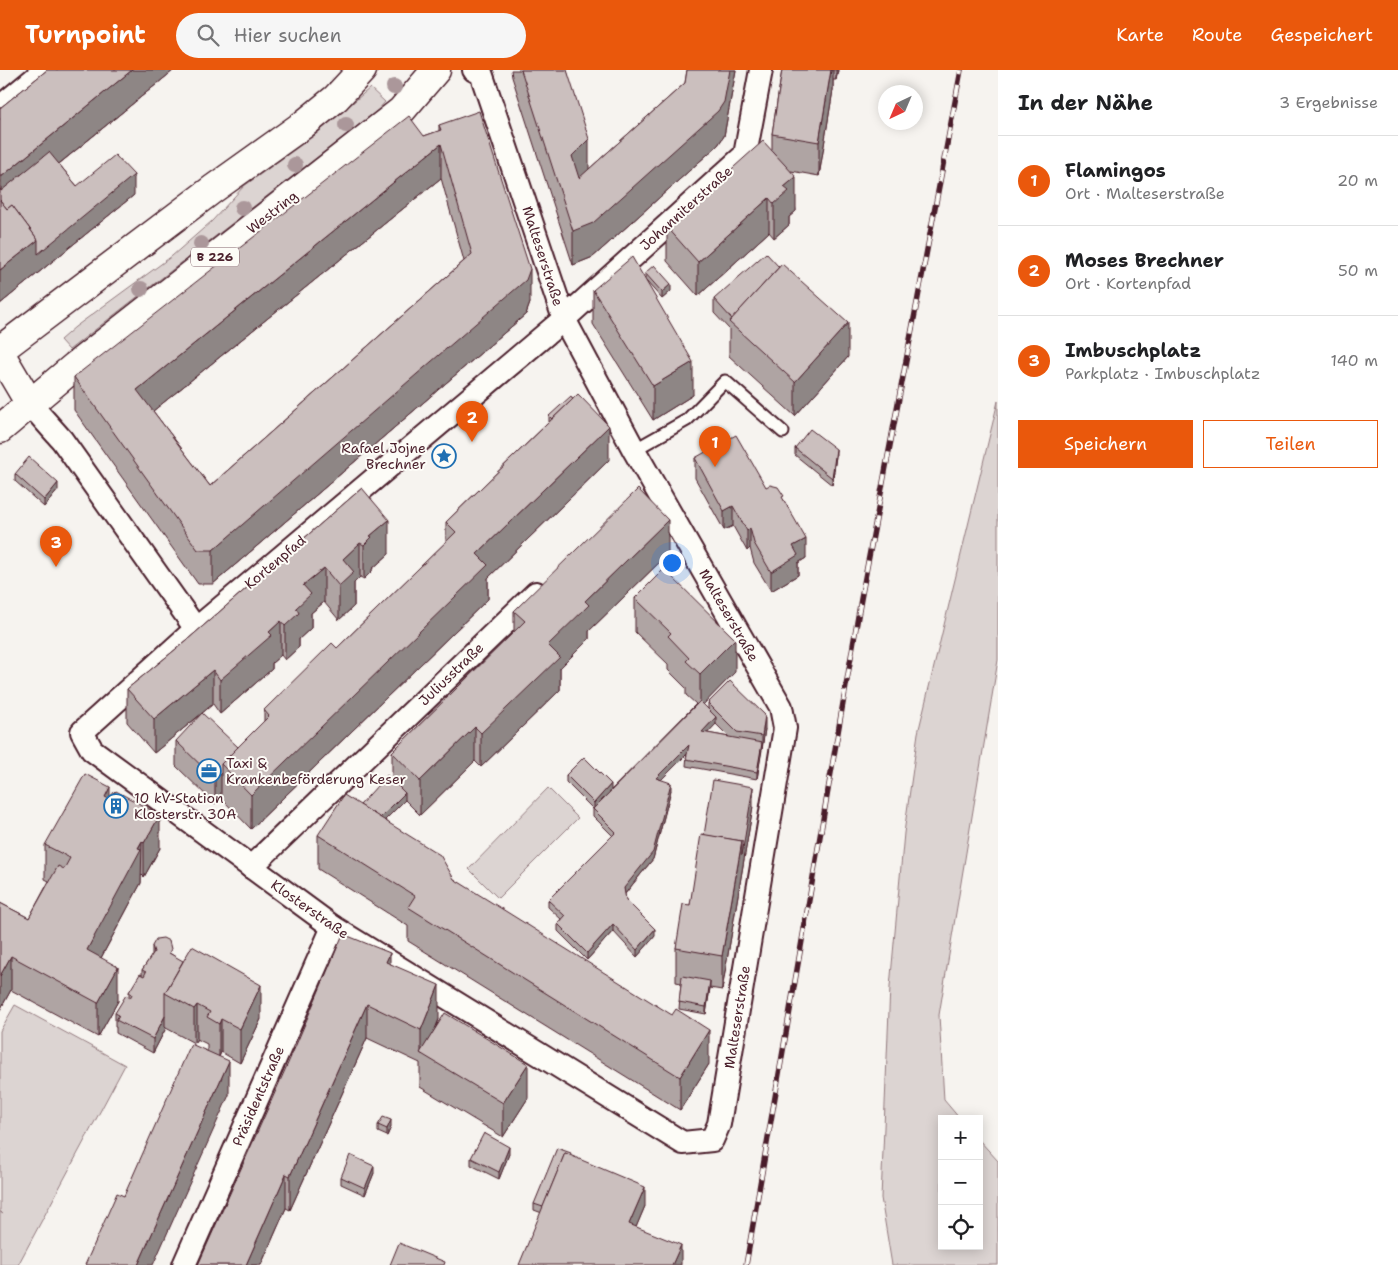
<!DOCTYPE html>
<html lang="de">
<meta charset="utf-8">
<style>
:root{--surface:#fff;--page:#f6f6f6;--text:#202124;--muted:#757577;--line:#e0e0e0;--accent:#ea580c}
body{margin:0;font-family:"Shantell Sans",sans-serif;background:var(--page);color:var(--text)}
.controls{position:absolute;right:15px;bottom:15px;display:grid;overflow:hidden;border-radius:0px;box-shadow:0 2px 12px #0003}
.controls button{width:45px;height:45px;display:grid;place-items:center;padding:0;border:0;border-bottom:1px solid var(--line);background:var(--surface);color:var(--text);font:25px sans-serif}
.compass{position:absolute;left:878px;top:15px;width:45px;height:45px;border-radius:50%;background:var(--surface);box-shadow:0 2px 12px #0003;rotate:224deg}
.you{position:absolute;left:671px;top:492px;width:18px;height:18px;margin:-12px;border:4px solid #fff;border-radius:50%;background:#1a73e8;box-shadow:0 0 0 8px #1a73e833}
.badge{display:grid;place-items:center;width:32px;height:32px;border-radius:50%;background:var(--accent);color:#fff;font-size:16px;font-weight:700}
.pin{position:absolute;translate:-50% -41px;filter:drop-shadow(0 1px 2px #0008)}
.pin::after{content:'';position:absolute;top:26px;width:18px;height:15px;background:inherit;clip-path:polygon(0 0,100% 0,50% 100%)}
.list{margin:0;padding:0;list-style:none}
h2{display:flex;justify-content:space-between;align-items:center;height:65px;margin:0;padding:0 20px;font-size:21px}
h2 small{font-size:16px;font-weight:400;color:var(--muted)}
.list li{display:grid;grid-template-columns:32px 1fr auto;gap:15px;align-items:center;box-sizing:border-box;height:90px;padding:0 20px;border-top:1px solid var(--line)}
.list b{display:block;font-size:19px;white-space:nowrap}
.list p{margin:0;font-size:16px;white-space:nowrap;color:var(--muted)}
.list em{font-size:16px;font-style:normal;color:var(--muted)}
.actions{display:flex;gap:10px;padding:15px 20px}
.actions a{flex:1;padding:11px 0;border:1px solid var(--accent);border-radius:0px;text-align:center;font-size:18px;color:var(--accent)}
.actions .main{background:var(--accent);color:#fff}
.icon{flex:none;width:28px;height:28px;fill:none;stroke:currentColor;stroke-width:2;stroke-linecap:round;stroke-linejoin:round}
.map{position:relative;flex:none;width:998px;height:1195px;overflow:hidden}
header{display:flex;align-items:center;gap:30px;box-sizing:border-box;height:70px;padding:0 25px;background:var(--accent);color:#fff}
header strong{font-size:24px}
nav{display:flex;gap:28px;margin-inline-start:auto;font-size:18px}
.search{width:350px;height:45px;background:var(--page);display:flex;align-items:center;gap:12px;box-sizing:border-box;padding:0 18px;border-radius:28px;color:var(--muted);font-size:19px}
main{display:flex}
aside{flex:1;background:var(--surface)}
.map>svg:first-child{display:block}
</style>
<header>
<strong>Turnpoint</strong>
<div class="search"><svg class="icon" aria-label="search" viewBox="0 0 24 24"><circle cx="10" cy="10" r="6"/><path d="M15 15l6 6"/></svg>Hier suchen</div>
<nav><a>Karte</a><a>Route</a><a>Gespeichert</a></nav>
</header>
<main>
<div class="map">
<svg width="998" height="1195" viewBox="0 0 998 1195">
<rect width="100%" height="100%" fill="#f6f3ef"/>
<filter id="ink" filterUnits="userSpaceOnUse"><feTurbulence type="fractalNoise" baseFrequency=".02" numOctaves="2"/><feDisplacementMap in="SourceGraphic" scale="10" xChannelSelector="R" yChannelSelector="G"/><feConvolveMatrix kernelMatrix="1 2 1 2 8 2 1 2 1" color-interpolation-filters="sRGB"/></filter>
<g filter="url(#ink)">
<g fill="#dcd4d2" stroke="#937a7e">
<path d="M370 18 385 32 378 40 69 280 60 270 75 257 172 186 212 151 244 116 315 65Z"/>
<path d="M998 331V590L939 945 944 1030 960 1049H942V1176H979V1070L998 1091V1195H892L881 1128 890 917 904 763 918 663Z"/>
<path d="M548 718 578 748 498 828 469 799Z"/>
<path d="M15 935 125 995 18 1195H0V1142L3 1144 0 1141V961Z"/>
</g>
<g fill="none" stroke-linecap="round" stroke-linejoin="round">
<g stroke="#4a1f2b" stroke-width="15">
<path id="lane" d="M634 380 687 350 725 311 783 362"/>
</g>
<g stroke="#4a1f2b" stroke-width="26">
<g id="street">
<path d="M474 0 481 3 564 249 634 380 781 637 785 658 719 1054 712 1070 683 1073 333 857 92 680 82 662 196 559 564 249 745 85 761 0"/>
<path d="M0 37 45 0"/>
<path d="M30 334 62 370 196 559"/>
<path d="M251 797 536 523"/>
<path d="M184 1195 333 857"/>
</g>
</g>
<g stroke="#4a1f2b" stroke-width="31">
<g id="primary">
<path d="M0 280 213 119 304 54 336 28 362 0"/>
<path d="M0 283 30 334"/>
<path d="M0 359 75 296 401 41 436 0"/>
</g>
</g>
<use href="#lane" stroke="#fdfcf7" stroke-width="11"/>
<use href="#street" stroke="#fdfcf7" stroke-width="22"/>
<use href="#primary" stroke="#fdfcf7" stroke-width="28"/>
<g stroke="#4a1f2b" stroke-width="5.5">
<path id="rail" d="M746 1195 861 529 961 0"/>
</g>
<use href="#rail" stroke="#fdfcf7" stroke-width="4" stroke-dasharray="11" stroke-linecap="butt"/>
</g>
<g fill="#ab979a">
<circle cx="394" cy="17" r="8"/>
<circle cx="346" cy="55" r="8"/>
<circle cx="295" cy="95" r="8"/>
<circle cx="242" cy="138" r="8"/>
<circle cx="201" cy="174" r="8"/>
<circle cx="141" cy="219" r="8"/>
</g>
<g fill="#afa4a3" stroke="#4a1f2b" fill-rule="evenodd">
<path d="M47 0H174L59 94 77 116 134 125 0 234V38Z"/>
<path d="M511 0H567L589 99 685 13 687 0H736L724 66 718 75 593 187 573 195 512 7Z"/>
<path d="M782 0H838L836 10H833V20L819 106 791 101 796 141 789 147V155L774 168 769 162 698 226 667 191V157L772 80V64Z"/>
<path d="M439 55 530 233 526 244 213 514H198L74 340V307L424 66 439 61ZM441 108 464 191 210 416 153 341Z"/>
<path d="M645 203 671 221 662 229 646 211 693 325 653 350 593 254V220L645 209Z"/>
<path d="M714 229 848 287 795 346 729 286V259L714 243Z"/>
<path d="M549 346 609 390 488 508V529L251 759 221 728 215 734 176 696V671L238 677 264 652V640L337 578 446 472V452L549 352Z"/>
<path d="M795 378 836 386 832 415 795 385Z"/>
<path d="M695 388 766 417 784 430 806 488 798 493V505L771 521 754 493 750 478 747 481 733 456 724 460 695 408Z"/>
<path d="M15 404 58 420 44 437 15 411Z"/>
<path d="M362 418 389 484 372 499V501L364 509 360 507 354 513V536L339 550 324 532 311 543V558L299 569V577L285 590 281 585 272 593V599L220 644 213 634 154 683 127 652V619L187 570Z"/>
<path d="M668 484 589 561V569L560 598V620L481 697 475 691 420 745 405 730 385 750 454 809 709 994 680 1040 408 871V856L318 799V765L360 735 392 709V682L514 562V541Z"/>
<path d="M635 528 735 602 703 634 708 639V633L765 659 757 709 686 696 687 684 661 710 671 720 653 789 625 824 626 830 655 866 637 887 613 861 587 890 558 861V854L562 850 548 837V830L613 766 593 746V739L566 712V705L611 720 696 634 686 625V618L668 600V594L635 562ZM716 654 729 667 707 663Z"/>
<path d="M110 727 160 778 144 807 142 805 141 806V813L101 888 118 931 98 967 11 920 0 940V833L29 848 49 811 45 809V775Z"/>
<path d="M753 736 722 920 710 918 706 944 679 939 681 913 676 912V878L690 835 704 765Z"/>
<path d="M152 876 171 884 261 949 240 993 221 982 219 987 229 1025 124 1126 207 981V974L197 969 194 973 166 958 153 983 116 963V957H115V943L129 927V922L142 905V900L152 885Z"/>
<path d="M390 893 439 949 436 958 528 1028 503 1067 420 1017V993L367 968 290 1140 286 1138 261 1195H198Z"/>
<path d="M378 1055 391 1057 387 1066 378 1062Z"/>
<path d="M509 1084 499 1109 471 1095V1088Z"/>
<path d="M571 1086 645 1136 636 1157 681 1195 534 1140V1134Z"/>
<path d="M374 1103 365 1125 341 1114V1107Z"/>
</g>
<g fill="#8e8685" stroke="#4a1f2b">
<path d="M132 0H174L1 141V107Z"/>
<path d="M730 0H736L724 66 718 75 593 187 573 195V161Z"/>
<path d="M831 0H833V20L819 106V72Z"/>
<path d="M836 0H838L836 10Z"/>
<path d="M589 69V103L572 120V86Z"/>
<path d="M441 74V108L137 354V320Z"/>
<path d="M134 105V125L0 234V200L38 170Z"/>
<path d="M796 107V141L789 147V155L774 168V134L784 117Z"/>
<path d="M769 128V162L698 226V192Z"/>
<path d="M530 199V233L526 244 213 514V480Z"/>
<path d="M671 214V221L662 229V222Z"/>
<path d="M848 253V287L795 346V312Z"/>
<path d="M693 292V325L653 350V316Z"/>
<path d="M609 356V390L488 508V529L251 759V725L477 484Z"/>
<path d="M836 379V386L832 415V408Z"/>
<path d="M58 413V420L44 437V430Z"/>
<path d="M733 436V456L724 460V441Z"/>
<path d="M389 450V484L372 499V501L364 509V475L370 466Z"/>
<path d="M668 450V484L589 561V569L560 598V620L481 697V663L548 575 585 531Z"/>
<path d="M750 458V478L747 481V461Z"/>
<path d="M806 469V488L798 493V505L771 521V502L793 476Z"/>
<path d="M360 473V507L354 513V536L339 550V516L343 489Z"/>
<path d="M324 498V532L311 543V558L299 569V577L285 590V556L296 538 303 515Z"/>
<path d="M281 551V585L272 593V599L220 644V610L269 562Z"/>
<path d="M735 569V602L700 638V604Z"/>
<path d="M213 600V634L154 683V649Z"/>
<path d="M765 645V659L762 680V666Z"/>
<path d="M716 647V654L702 669V662Z"/>
<path d="M475 657V691L420 745V711Z"/>
<path d="M762 673V680L757 709V702Z"/>
<path d="M689 675V682L656 715V708Z"/>
<path d="M221 703V728L215 734V709Z"/>
<path d="M671 713V720L653 789 624 825V818Z"/>
<path d="M611 714V721L594 739V733Z"/>
<path d="M110 717V751L105 727Z"/>
<path d="M753 717V736L722 920V886L742 771Z"/>
<path d="M405 723V730L364 771V764Z"/>
<path d="M160 745V778L144 807V773Z"/>
<path d="M142 771 141 813 87 914V880Z"/>
<path d="M613 854V861L587 890V883Z"/>
<path d="M655 859V866L637 887V880Z"/>
<path d="M390 883V917L386 892Z"/>
<path d="M11 886V920L0 940V906Z"/>
<path d="M118 897V931L98 967V933Z"/>
<path d="M710 911V918L706 944V937Z"/>
<path d="M261 915V949L240 993V959Z"/>
<path d="M439 915V949L426 982 421 984V960Z"/>
<path d="M367 934V968L290 1140V1106Z"/>
<path d="M197 935V969L194 973V939Z"/>
<path d="M165 946V957L166 958 153 983V969Z"/>
<path d="M221 949V982L219 987V954Z"/>
<path d="M709 960V994L680 1040V1007Z"/>
<path d="M229 991V1025L153 1195H138Z"/>
<path d="M528 994V1028L503 1067V1033Z"/>
<path d="M391 1050V1057L387 1066V1059Z"/>
<path d="M509 1077V1084L499 1109V1102Z"/>
<path d="M374 1096V1103L365 1125V1118Z"/>
<path d="M286 1104V1138L261 1195H246Z"/>
<path d="M645 1117V1136L629 1174V1154Z"/>
<path d="M681 1175V1195H672Z"/>
</g>
<g fill="#cbbfbe" stroke="#4a1f2b" fill-rule="evenodd">
<path d="M47 0H132L1 107 0 105V38Z"/>
<path d="M521 0H567L589 69 572 86 579 108 685 13 687 0H730L724 32 718 41 593 153 573 161Z"/>
<path d="M782 0H831L819 72 772 64Z"/>
<path d="M479 41 530 199 526 210 213 480H198L74 307 409 46 424 66 441 60 439 55ZM441 74 472 184 210 416 137 320Z"/>
<path d="M763 71 796 107 784 117 789 121 774 134 769 128 698 192 667 157Z"/>
<path d="M49 82 77 116 115 85 134 105 38 184V170L12 135 7 139 0 130V119L1 121Z"/>
<path d="M0 130 7 139 12 135 38 170 0 200Z"/>
<path d="M766 183 779 197 732 249 714 229Z"/>
<path d="M632 187 693 292 653 316 593 220Z"/>
<path d="M782 194 848 253 795 312 729 252Z"/>
<path d="M654 195 671 214 662 222 645 203Z"/>
<path d="M578 324 609 356 477 484 488 495 251 725 221 694 269 646 264 640 332 573 337 578 456 462 446 452Z"/>
<path d="M571 326 573 329 552 349 549 346Z"/>
<path d="M810 359 836 379 832 408 795 378Z"/>
<path d="M736 365 766 417 770 415 778 417 784 426 782 427 806 469 793 476 798 485 771 502 754 473 750 458 747 461 733 436 724 441 695 388Z"/>
<path d="M29 387 58 413 44 430 15 404Z"/>
<path d="M362 418 389 450 370 466 372 467 364 475 360 473 343 489 354 502 339 516 324 498 303 515 311 524 296 538 299 543 285 556 281 551 269 562 272 565 220 610 213 600 154 649 127 619 187 570Z"/>
<path d="M638 419 668 450 585 531 589 535 548 575 560 587 481 663 475 657 420 711 392 682 525 551 514 541Z"/>
<path d="M664 499 735 569 700 604 686 591 689 588 668 566 671 563 635 528Z"/>
<path d="M730 611 765 645 762 666 737 662 708 633Z"/>
<path d="M700 631 716 647 702 662 762 673 757 702 686 689 689 675 656 708 671 713 653 782 624 818 626 830 655 859 637 880 613 854 587 883 558 854 565 846 548 830 616 762 593 739Z"/>
<path d="M202 643 238 677 221 694V703L215 709 176 671Z"/>
<path d="M584 687 611 714 594 733 566 705Z"/>
<path d="M85 704 110 717 105 727 111 730 116 721 160 745 144 773 142 771 138 778 141 779 87 880 118 897 98 933 11 886 0 906V833L29 848 58 796 64 799 70 788 45 775Z"/>
<path d="M387 705 405 723 380 748 360 735Z"/>
<path d="M713 710 753 717 742 785V771L704 765Z"/>
<path d="M115 721 111 730 110 729V727Z"/>
<path d="M344 725 440 785 454 809 672 945 676 939 709 960 680 1007 408 837 415 826 318 765Z"/>
<path d="M701 764 742 771 722 886 676 878 683 834 690 835Z"/>
<path d="M343 864 390 883 386 892 439 915 421 960 367 934 290 1106 286 1104 246 1195H198L293 982Z"/>
<path d="M163 868 169 871 171 879 169 883 183 891 165 923V946L153 969 116 950 119 945 115 943 126 925 130 928 132 924 129 922 140 904 144 906 146 902 142 900 154 882 152 876 156 869Z"/>
<path d="M192 876 261 915 240 959 221 949 219 954 207 947 210 942 197 935 194 939 165 923Z"/>
<path d="M682 906 710 911 706 937 679 932Z"/>
<path d="M445 943 528 994 503 1033 420 983Z"/>
<path d="M191 974 229 991 138 1195H85L117 1123 124 1126Z"/>
<path d="M383 1047 391 1050 387 1059 378 1055Z"/>
<path d="M484 1063 509 1077 499 1102 471 1088Z"/>
<path d="M557 1078 571 1083 570 1085 565 1083 543 1137 534 1134Z"/>
<path d="M565 1083 645 1117 629 1154 681 1175 672 1195H519Z"/>
<path d="M350 1085 374 1096 365 1118 341 1107Z"/>
<path d="M399 1173 445 1192 444 1195H390Z"/>
</g>
</g>
<defs>
<g id="sight-ring" transform="scale(1.25)"><circle r="9.5" fill="#fdfcf7" stroke="#1f6fb2" stroke-width="1.5"/><path d="M0-6L1.8-2.2L6-1.7L2.9 1.2L3.7 5.4L0 3.3L-3.7 5.4L-2.9 1.2L-6-1.7L-1.8-2.2Z" fill="#1f6fb2"/></g>
<g id="office-ring" transform="scale(1.25)"><circle r="9.5" fill="#fdfcf7" stroke="#1f6fb2" stroke-width="1.5"/><path d="M-6-3h4V-5.5h4V-3h4V5H-6ZM-1-4.5V-3h2v-1.5ZM-6 0V1H6V0Z" fill="#1f6fb2"/></g>
<g id="building-ring" transform="scale(1.25)"><circle r="9.5" fill="#fdfcf7" stroke="#1f6fb2" stroke-width="1.5"/><path d="M-4-6H4V6H1V3H-1V6H-4ZM-2.5-4.3h1.7v1.8h-1.7ZM.8-4.3h1.7v1.8H.8ZM-2.5-1h1.7V.8h-1.7ZM.8-1h1.7V.8H.8Z" fill="#1f6fb2"/></g>
</defs>
<g fill-rule="evenodd">
<use href="#sight-ring" x="444" y="386"/>
<use href="#office-ring" x="209" y="701"/>
<use href="#building-ring" x="116" y="736"/>
</g>
<g text-anchor="middle" dominant-baseline="central" stroke-width="4" stroke-linejoin="round" paint-order="stroke">
<rect fill="#fdfcf7" stroke="#806168" stroke-width="1" x="191" y="177.5" width="48" height="19" rx="4"/>
<g font-size="12" font-weight="bold" fill="#4a1f2b">
<text x="215" y="187">B 226</text>
</g>
<g font-size="14" fill="#4a1f2b" stroke="#fdfcf7">
<text transform="translate(686 138) rotate(-42)">Johanniterstraße</text>
<text transform="translate(272 142) rotate(-38)">Westring</text>
<text transform="translate(543 186) rotate(72)">Malteserstraße</text>
<text transform="translate(275 492) rotate(-40)">Kortenpfad</text>
<text transform="translate(729 545) rotate(60)">Malteserstraße</text>
<text transform="translate(451 604) rotate(-44)">Juliusstraße</text>
<text transform="translate(310 839) rotate(35)">Klosterstraße</text>
<text transform="translate(737 947) rotate(-81)">Malteserstraße</text>
<text transform="translate(258 1026) rotate(-66)">Präsidentstraße</text>
</g>
<g font-size="14" fill="#4a1f2b" stroke="#fdfcf7" text-anchor="start">
<text x="426" y="378" text-anchor="end">Rafael Jojne<tspan x="426" dy="16">Brechner</tspan></text>
<text x="226" y="693">Taxi &amp;<tspan x="226" dy="16">Krankenbeförderung Keser</tspan></text>
<text x="134" y="728">10 kV-Station<tspan x="134" dy="16">Klosterstr. 30A</tspan></text>
</g>
</g>
</svg>
<div class="controls">
<button>+</button>
<button>−</button>
<button><svg class="icon" aria-label="locate" viewBox="0 0 24 24"><circle cx="12" cy="12" r="6"/><path d="M12 2v4M12 18v4M2 12h4M18 12h4"/></svg></button>
</div>
<svg class="compass" viewBox="-18 -18 36 36"><path d="M0-13l5 13h-10z" fill="#e53935"/><path d="M0 13l5-13h-10z" fill="#757577"/></svg>
<div class="you"></div>
<div class="pin badge" style="left:715px;top:397px">1</div>
<div class="pin badge" style="left:472px;top:372px">2</div>
<div class="pin badge" style="left:56px;top:497px">3</div>
</div>
<aside>
<h2>In der Nähe<small>3 Ergebnisse</small></h2>
<ul class="list">
<li><span class="badge">1</span><div><b>Flamingos</b><p>Ort · Malteserstraße</p></div><em>20 m</em></li>
<li><span class="badge">2</span><div><b>Moses Brechner</b><p>Ort · Kortenpfad</p></div><em>50 m</em></li>
<li><span class="badge">3</span><div><b>Imbuschplatz</b><p>Parkplatz · Imbuschplatz</p></div><em>140 m</em></li>
</ul>
<div class="actions"><a class="main">Speichern</a><a>Teilen</a></div>
</aside>
</main>
